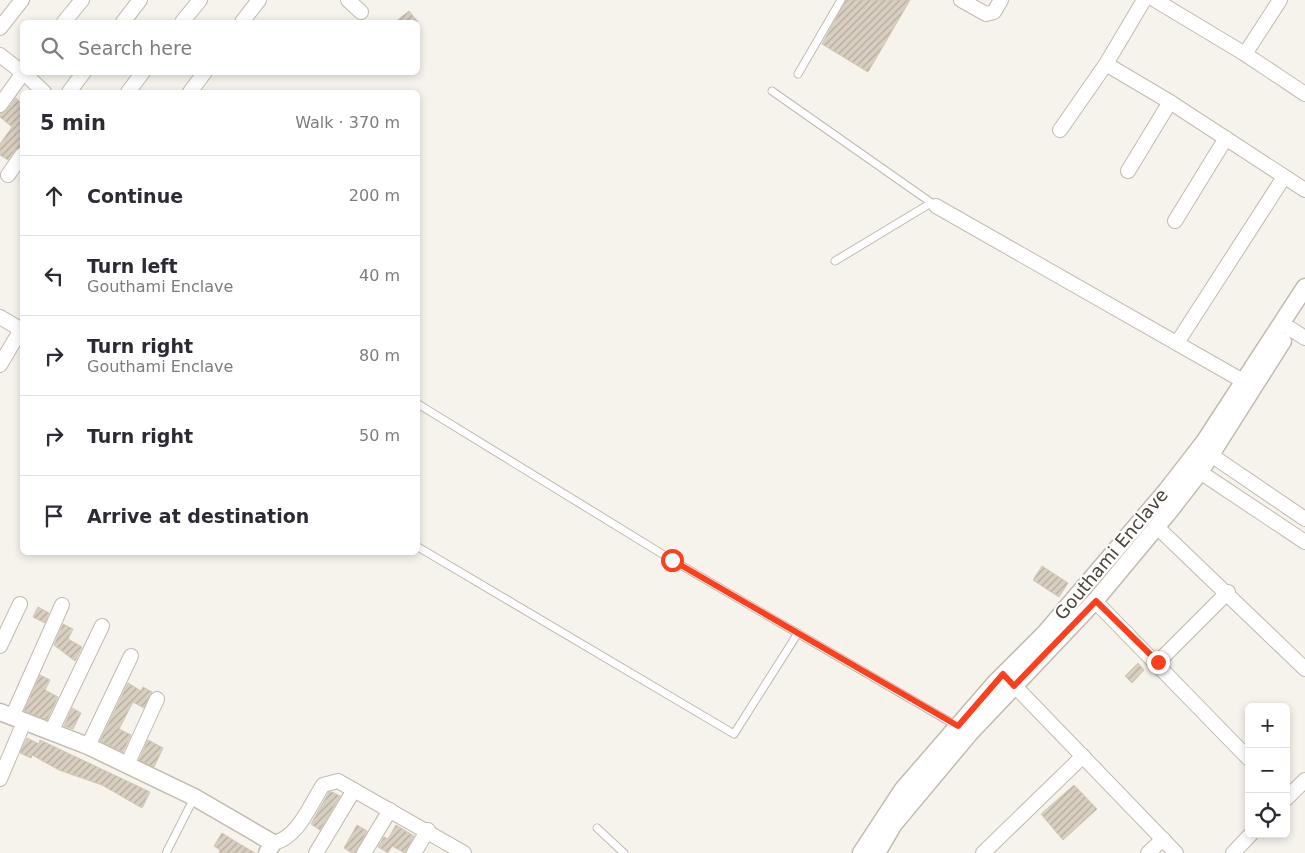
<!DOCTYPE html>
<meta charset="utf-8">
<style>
:root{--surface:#fff;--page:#f7f7f7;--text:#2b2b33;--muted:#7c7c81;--line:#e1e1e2}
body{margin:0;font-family:"DejaVu Sans",sans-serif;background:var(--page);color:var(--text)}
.controls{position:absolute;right:15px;bottom:15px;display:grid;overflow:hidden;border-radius:8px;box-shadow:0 2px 8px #0003}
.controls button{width:45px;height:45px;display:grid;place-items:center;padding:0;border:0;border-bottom:1px solid var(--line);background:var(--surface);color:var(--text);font:25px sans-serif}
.stop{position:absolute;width:15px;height:15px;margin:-11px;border:4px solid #fc3f1d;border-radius:50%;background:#fff}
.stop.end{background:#fc3f1d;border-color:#fff;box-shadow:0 1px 5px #0008}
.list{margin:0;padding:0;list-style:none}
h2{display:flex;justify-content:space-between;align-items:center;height:65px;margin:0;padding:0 20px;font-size:21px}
h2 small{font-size:16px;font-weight:400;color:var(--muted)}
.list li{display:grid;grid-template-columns:32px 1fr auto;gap:15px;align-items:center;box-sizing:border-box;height:80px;padding:0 20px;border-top:1px solid var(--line)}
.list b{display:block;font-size:19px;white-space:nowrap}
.list p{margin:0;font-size:16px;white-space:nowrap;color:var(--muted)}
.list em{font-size:16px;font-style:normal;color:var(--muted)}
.icon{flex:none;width:28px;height:28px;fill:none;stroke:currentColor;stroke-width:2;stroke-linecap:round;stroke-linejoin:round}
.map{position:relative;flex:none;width:1305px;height:853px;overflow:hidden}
.search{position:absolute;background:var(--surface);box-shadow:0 2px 8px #0003;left:20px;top:20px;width:400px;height:55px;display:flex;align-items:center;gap:12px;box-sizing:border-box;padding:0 18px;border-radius:8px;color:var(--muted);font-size:19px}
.panel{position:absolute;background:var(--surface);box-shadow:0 2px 8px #0003;left:20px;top:90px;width:400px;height:465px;border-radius:8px}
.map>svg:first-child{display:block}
</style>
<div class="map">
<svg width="1305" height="853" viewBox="0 0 1305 853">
<defs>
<pattern id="building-hatch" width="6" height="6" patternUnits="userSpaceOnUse" patternTransform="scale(1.25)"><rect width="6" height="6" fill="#d8cfc1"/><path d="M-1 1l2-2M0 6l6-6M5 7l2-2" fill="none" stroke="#b1aa9e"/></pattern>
</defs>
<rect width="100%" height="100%" fill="#f6f3ec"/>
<g fill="url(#building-hatch)" stroke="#d3c7b4">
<path d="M846 0H910L868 72 822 44Z"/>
<path d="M409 11 418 22H395Z"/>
<path d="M16 98 22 104V146L15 150 8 160 0 155V144L12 127 0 117V114L7 110Z"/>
<path d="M1042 566 1068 583 1059 597 1033 580Z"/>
<path d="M38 607 49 613 45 623 33 617Z"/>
<path d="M63 624 73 629 68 639 82 647 75 661 54 645Z"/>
<path d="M1138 663 1144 670 1132 683 1125 676Z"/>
<path d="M40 675 50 680 45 690 58 697 47 720 24 711Z"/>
<path d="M128 683 141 691 143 687 152 692 144 708 133 702 119 729 131 735 123 752 100 741Z"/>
<path d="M72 708 81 713 73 729 64 726Z"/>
<path d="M27 738 39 744 40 740 150 792 142 808 102 785 59 770 32 755 31 758 20 753Z"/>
<path d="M148 740 163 748 154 767 139 760Z"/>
<path d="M1074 785 1097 809 1063 840 1041 814Z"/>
<path d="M329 792H332L340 796 320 830 311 824Z"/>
<path d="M357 825 367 831 355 853H352L344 848Z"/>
<path d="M396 825 414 836 405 853 392 846 388 853 378 847 384 837 388 839Z"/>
<path d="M222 833 233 840 255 853H219L220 850 214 846Z"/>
</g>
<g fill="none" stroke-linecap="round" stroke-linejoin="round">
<g stroke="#c2bbae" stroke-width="9">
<g id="service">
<path d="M798 74 841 0"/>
<path d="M772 91 936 206"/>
<path d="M835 261 931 203"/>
<path d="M418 404 672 560 957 726"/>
<path d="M418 547 734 734 798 633"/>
<path d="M597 828 624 853"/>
<path d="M166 853 194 798"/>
</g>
</g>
<g stroke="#c2bbae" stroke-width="16">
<g id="minor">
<path d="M348 0 361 12"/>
<path d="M961 0 986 14 994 12 1001 0"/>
<path d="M1155 0 1245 54 1305 94"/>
<path d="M64 22 82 0"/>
<path d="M123 22 140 0"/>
<path d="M182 22 200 0"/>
<path d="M242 22 259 0"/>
<path d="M0 28 22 0"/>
<path d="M1245 54 1280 0"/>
<path d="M0 55 23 73 0 105"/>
<path d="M1106 64 1170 102 1305 190"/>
<path d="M23 72 44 92"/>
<path d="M69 92 84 72"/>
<path d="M128 92 143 72"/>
<path d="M190 92 205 72"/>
<path d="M1060 130 1106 64 1144 0"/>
<path d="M1128 171 1170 102"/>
<path d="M8 175 22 155"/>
<path d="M936 206 1243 381"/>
<path d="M1175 221 1226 138"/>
<path d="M0 317 22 330"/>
<path d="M1291 329 1305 338"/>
<path d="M1177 343 1284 177"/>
<path d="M0 365 22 328"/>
<path d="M1211 455 1305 519"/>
<path d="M1200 472 1305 542"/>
<path d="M1157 527 1305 669"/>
<path d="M1095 601 1249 759"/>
<path d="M0 646 20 604"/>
<path d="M1158 662 1228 592"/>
<path d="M1008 679 1176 853"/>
<path d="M12 717 62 605"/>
<path d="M51 732 102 626"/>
<path d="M88 746 131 656"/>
<path d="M127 765 157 699"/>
<path d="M0 779 24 722"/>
<path d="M1286 799 1305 780"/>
<path d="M273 843C298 838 310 805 323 785L338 781 464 853"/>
<path d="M316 853 354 790"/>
<path d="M364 853 390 810"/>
<path d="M414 853 428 830"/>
<path d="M983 853 1083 756"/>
<path d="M1148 853 1163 839"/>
<path d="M1233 853 1251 834"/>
</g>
</g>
<g stroke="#c2bbae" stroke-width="19">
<g id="tertiary">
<path d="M0 712 88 746 194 797 273 843 267 853"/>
<path d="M861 853 903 789 995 683 1045 633 1166 491 1204 442 1305 287"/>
<path d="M877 853 894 824 970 733 1095 601 1169 512 1200 472 1283 341"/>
</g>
</g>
<use href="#service" stroke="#fff" stroke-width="7"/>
<use href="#minor" stroke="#fff" stroke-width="14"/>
<use href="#tertiary" stroke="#fff" stroke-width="16"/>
</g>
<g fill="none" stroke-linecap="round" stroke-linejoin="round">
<path stroke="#fc3f1d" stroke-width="6" d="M672 560 958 726 1003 674 1014 686 1096 601 1158 662"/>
</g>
<g text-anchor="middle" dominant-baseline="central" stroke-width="4" stroke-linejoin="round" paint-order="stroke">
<g font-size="18" fill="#4b4439" stroke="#fff">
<text transform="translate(1111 554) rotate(-50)">Gouthami Enclave</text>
</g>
</g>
</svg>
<div class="controls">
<button>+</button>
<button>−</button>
<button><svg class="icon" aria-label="locate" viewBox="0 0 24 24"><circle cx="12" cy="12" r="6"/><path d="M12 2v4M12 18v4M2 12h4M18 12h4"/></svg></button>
</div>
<div class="stop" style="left:672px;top:560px"></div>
<div class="stop end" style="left:1158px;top:662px"></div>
<div class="search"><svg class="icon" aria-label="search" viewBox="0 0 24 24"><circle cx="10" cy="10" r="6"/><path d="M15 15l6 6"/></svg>Search here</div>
<section class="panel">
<h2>5 min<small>Walk · 370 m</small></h2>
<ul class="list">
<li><svg class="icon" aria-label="ahead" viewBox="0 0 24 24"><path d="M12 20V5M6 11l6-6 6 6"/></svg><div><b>Continue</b></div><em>200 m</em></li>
<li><svg class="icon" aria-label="left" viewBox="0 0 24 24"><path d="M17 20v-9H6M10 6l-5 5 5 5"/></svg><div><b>Turn left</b><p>Gouthami Enclave</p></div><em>40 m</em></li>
<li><svg class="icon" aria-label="right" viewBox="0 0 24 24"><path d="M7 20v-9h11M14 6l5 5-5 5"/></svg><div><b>Turn right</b><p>Gouthami Enclave</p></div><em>80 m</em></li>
<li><svg class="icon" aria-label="right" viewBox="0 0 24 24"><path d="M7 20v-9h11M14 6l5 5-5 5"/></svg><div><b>Turn right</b></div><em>50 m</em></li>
<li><svg class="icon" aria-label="arrive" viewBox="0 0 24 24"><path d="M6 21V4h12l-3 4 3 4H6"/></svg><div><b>Arrive at destination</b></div></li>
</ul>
</section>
</div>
